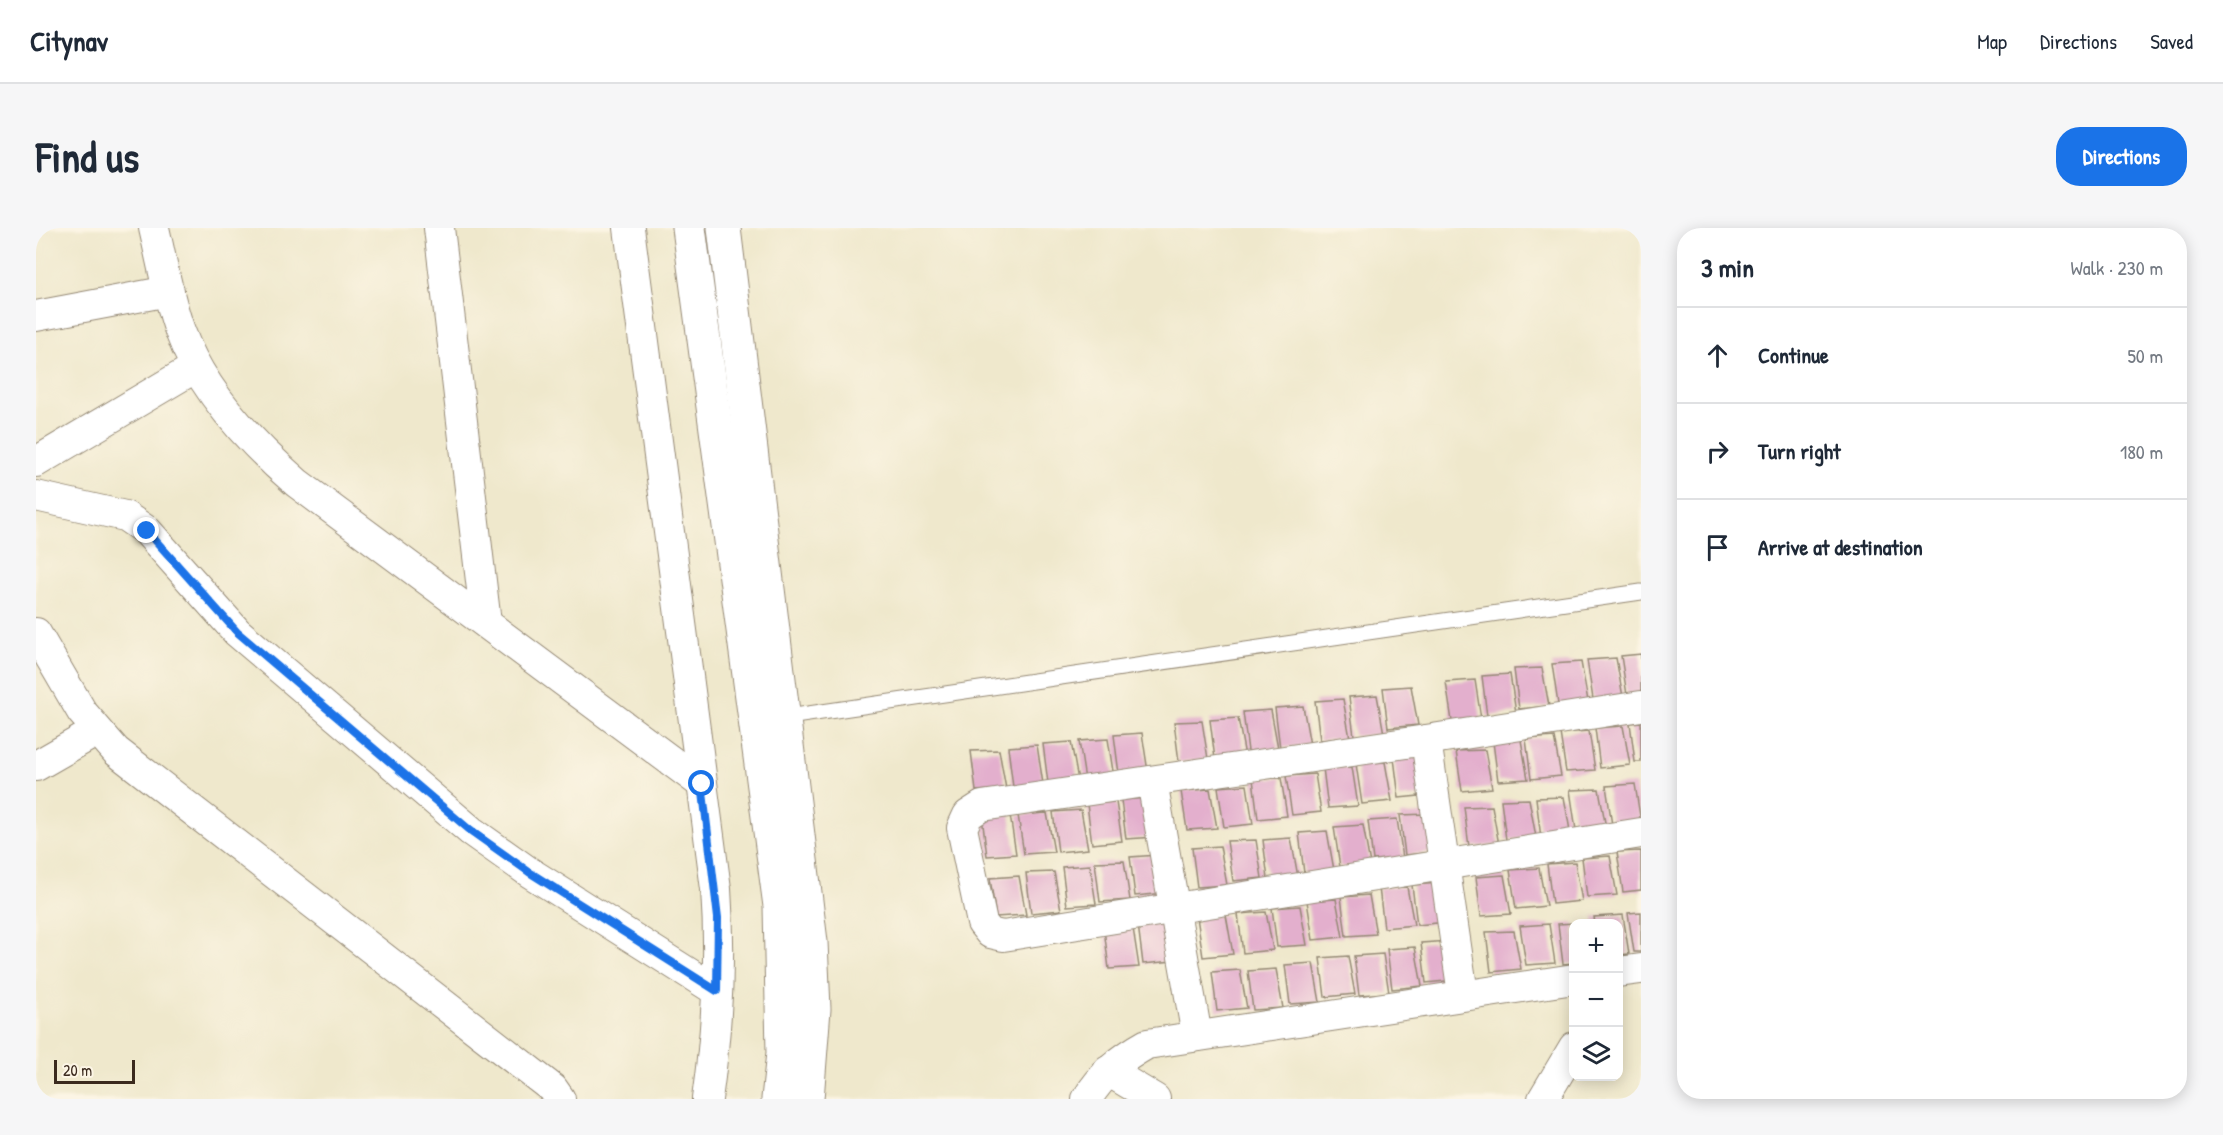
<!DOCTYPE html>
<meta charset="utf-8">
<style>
:root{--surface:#fff;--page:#f6f6f7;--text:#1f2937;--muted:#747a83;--line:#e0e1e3;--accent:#1a73e8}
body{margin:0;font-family:"Patrick Hand",sans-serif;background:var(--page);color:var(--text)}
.controls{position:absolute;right:18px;bottom:18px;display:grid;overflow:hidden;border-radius:12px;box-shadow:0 3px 15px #0003}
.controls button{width:54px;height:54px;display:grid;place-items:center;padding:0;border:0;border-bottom:2px solid var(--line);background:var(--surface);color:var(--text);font:30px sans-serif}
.scale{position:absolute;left:18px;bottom:15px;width:81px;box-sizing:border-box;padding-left:6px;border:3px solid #3b2a1e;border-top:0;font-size:16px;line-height:21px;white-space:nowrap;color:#3b2a1e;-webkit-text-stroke:4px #fcf5e5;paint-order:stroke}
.stop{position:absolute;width:18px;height:18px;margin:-14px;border:4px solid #1a73e8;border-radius:50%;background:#fff}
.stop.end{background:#1a73e8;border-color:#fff;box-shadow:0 2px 6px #0008}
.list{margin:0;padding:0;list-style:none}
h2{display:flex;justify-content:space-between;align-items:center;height:78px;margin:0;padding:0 24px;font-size:26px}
h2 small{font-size:20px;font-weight:400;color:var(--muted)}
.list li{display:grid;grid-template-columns:39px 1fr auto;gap:18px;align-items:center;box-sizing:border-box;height:96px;padding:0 24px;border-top:2px solid var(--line)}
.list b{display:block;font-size:22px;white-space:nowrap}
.list em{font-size:20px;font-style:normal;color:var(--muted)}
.icon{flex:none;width:33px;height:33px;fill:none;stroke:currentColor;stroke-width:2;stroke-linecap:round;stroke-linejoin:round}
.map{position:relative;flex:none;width:1605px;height:871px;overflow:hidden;border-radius:24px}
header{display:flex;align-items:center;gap:36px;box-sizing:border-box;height:84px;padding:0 30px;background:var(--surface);border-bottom:2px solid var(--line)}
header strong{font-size:28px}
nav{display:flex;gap:33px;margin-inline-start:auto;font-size:21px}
.intro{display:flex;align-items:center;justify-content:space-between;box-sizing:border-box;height:144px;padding:0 36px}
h1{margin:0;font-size:42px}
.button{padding:15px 27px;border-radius:24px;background:var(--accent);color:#fff;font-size:21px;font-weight:700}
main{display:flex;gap:36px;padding:0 36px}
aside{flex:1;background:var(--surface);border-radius:24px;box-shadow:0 3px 15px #0003}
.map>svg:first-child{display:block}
</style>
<header>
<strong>Citynav</strong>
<nav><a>Map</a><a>Directions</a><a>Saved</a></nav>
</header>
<div class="intro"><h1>Find us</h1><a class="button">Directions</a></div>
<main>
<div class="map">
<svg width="1605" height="871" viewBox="0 0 1605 871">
<rect width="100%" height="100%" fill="#fcf5e5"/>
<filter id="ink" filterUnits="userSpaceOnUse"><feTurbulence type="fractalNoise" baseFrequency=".0167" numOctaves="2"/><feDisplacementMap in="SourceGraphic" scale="12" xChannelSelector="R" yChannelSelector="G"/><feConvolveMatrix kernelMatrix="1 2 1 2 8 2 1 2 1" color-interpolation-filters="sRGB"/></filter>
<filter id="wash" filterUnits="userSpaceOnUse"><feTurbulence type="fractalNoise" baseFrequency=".008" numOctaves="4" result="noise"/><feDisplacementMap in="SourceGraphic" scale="24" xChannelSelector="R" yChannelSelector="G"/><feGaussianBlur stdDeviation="1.35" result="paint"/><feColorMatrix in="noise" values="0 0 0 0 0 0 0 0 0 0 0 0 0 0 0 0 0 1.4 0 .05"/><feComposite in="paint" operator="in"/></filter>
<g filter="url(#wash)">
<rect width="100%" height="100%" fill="#efe8cc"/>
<g id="blocks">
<g fill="#e3afcd">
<path d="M1605 426V466L1591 467 1585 428Z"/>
<path d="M1580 430 1587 469 1557 471 1551 432Z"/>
<path d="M1545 434 1552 473 1522 476 1516 436Z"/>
<path d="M1506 440 1513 478 1483 481 1478 441Z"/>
<path d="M1474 446 1480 485 1451 488 1446 448Z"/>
<path d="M1439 452 1445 491 1416 493 1410 454Z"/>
<path d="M1375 458 1382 497 1352 500 1347 460Z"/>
<path d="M1341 467 1348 506 1318 508 1313 469Z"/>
<path d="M1307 471 1314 510 1284 512 1279 473Z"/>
<path d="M1267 478 1274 517 1244 520 1239 480Z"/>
<path d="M1235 482 1242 520 1212 523 1207 484Z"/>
<path d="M1202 490 1209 528 1179 531 1174 492Z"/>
<path d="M1166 493 1172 531 1143 534 1138 494Z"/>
<path d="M1605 494V534H1599L1594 495Z"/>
<path d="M1587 498 1594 537 1564 540 1559 500Z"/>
<path d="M1553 503 1559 542 1530 544 1524 505Z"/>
<path d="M1106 505 1112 544 1083 546 1078 507Z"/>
<path d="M1518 509 1525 548 1495 551 1490 511Z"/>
<path d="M1072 511 1078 550 1049 552 1043 513Z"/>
<path d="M1485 512 1492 551 1462 553 1457 514Z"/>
<path d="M1035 514 1042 552 1012 555 1007 516Z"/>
<path d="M1001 517 1007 556 977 559 972 519Z"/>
<path d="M963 522 970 561 940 563 935 523Z"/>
<path d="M1449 522 1456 560 1426 563 1420 523Z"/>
<path d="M1386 529 1393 567 1363 570 1358 530Z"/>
<path d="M1349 534 1356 573 1326 576 1320 536Z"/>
<path d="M1316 539 1322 578 1292 580 1287 540Z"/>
<path d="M1279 546 1285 584 1256 587 1250 548Z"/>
<path d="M1245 550 1251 588 1222 591 1217 551Z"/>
<path d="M1599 556 1605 595 1576 597 1570 558Z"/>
<path d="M1211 557 1217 596 1188 599 1182 559Z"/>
<path d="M1174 561 1181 600 1151 602 1145 563Z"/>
<path d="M1563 561 1570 600 1540 602 1534 562Z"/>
<path d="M1528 569 1535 608 1505 610 1500 570Z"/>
<path d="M1113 570 1120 609 1090 611 1085 572Z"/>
<path d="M1493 571 1500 609 1470 612 1465 572Z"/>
<path d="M1080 574 1086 613 1056 616 1051 576Z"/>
<path d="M1456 578 1463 617 1433 619 1428 579Z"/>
<path d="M1045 582 1052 621 1022 624 1017 584Z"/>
<path d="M1011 585 1018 624 988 626 982 587Z"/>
<path d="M1392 586 1399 624 1369 627 1364 587Z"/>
<path d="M974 587 980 626 951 628 946 589Z"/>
<path d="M1361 591 1367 630 1337 632 1332 593Z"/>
<path d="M1327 597 1334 636 1304 639 1298 599Z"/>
<path d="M1291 603 1298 642 1268 645 1263 605Z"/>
<path d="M1255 610 1262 649 1232 651 1227 612Z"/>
<path d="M1220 612 1226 650 1197 653 1191 613Z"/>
<path d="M1184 618 1191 657 1161 659 1156 620Z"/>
<path d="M1605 623V662L1587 664 1581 624Z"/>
<path d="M1122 627 1129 665 1099 668 1094 629Z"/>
<path d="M1574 628 1581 667 1551 669 1546 630Z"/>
<path d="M1088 633 1094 672 1064 674 1059 634Z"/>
<path d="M1539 634 1546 673 1516 676 1511 636Z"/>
<path d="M1054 637 1060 676 1031 678 1026 639Z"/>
<path d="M1503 640 1510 678 1480 681 1474 642Z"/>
<path d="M1018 644 1025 682 995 685 990 645Z"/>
<path d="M1468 647 1475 686 1445 688 1440 649Z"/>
<path d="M983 648 990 687 960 689 954 650Z"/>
<path d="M1405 655 1411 694 1381 697 1376 657Z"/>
<path d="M1371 659 1378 697 1348 700 1343 660Z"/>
<path d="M1333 667 1340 706 1310 708 1305 669Z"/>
<path d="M1300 671 1307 709 1277 712 1271 673Z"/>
<path d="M1264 678 1271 717 1241 719 1236 680Z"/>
<path d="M1230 684 1237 722 1207 725 1202 686Z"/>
<path d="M1605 684V724H1598L1592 685Z"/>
<path d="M1190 687 1197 726 1167 729 1161 689Z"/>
<path d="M1587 687 1593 726 1582 727V696H1559L1558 689Z"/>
<path d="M1130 695 1137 733 1107 736 1102 696Z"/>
<path d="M1513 696 1519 735 1490 737 1484 698Z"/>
<path d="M1522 696 1538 695V735L1527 736Z"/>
<path d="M1097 700 1103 739 1073 741 1068 701Z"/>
<path d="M1478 703 1485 741 1455 744 1450 704Z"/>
<path d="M1413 713 1419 752 1390 755 1385 715Z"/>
<path d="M1379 719 1386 758 1356 761 1351 721Z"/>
<path d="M1347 726 1353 765 1323 767 1318 728Z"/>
<path d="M1312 728 1319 766 1289 769 1284 730Z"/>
<path d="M1277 735 1284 774 1254 776 1249 737Z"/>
<path d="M1240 741 1247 780 1217 782 1212 743Z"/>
<path d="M1204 742 1211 780 1181 783 1176 744Z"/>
</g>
</g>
</g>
<g filter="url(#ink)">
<use href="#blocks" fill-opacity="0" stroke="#958975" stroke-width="1.5"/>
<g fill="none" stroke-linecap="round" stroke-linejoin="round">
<g stroke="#958975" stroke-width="17">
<path id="lane" d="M745 490 1605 364"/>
</g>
<g stroke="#958975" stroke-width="32">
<g id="street">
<path d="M118 0C126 34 132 70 144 103 165 161 215 215 261 255L666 556"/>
<path d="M403 0 450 395"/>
<path d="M593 0 680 661C685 731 681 802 671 871"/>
<path d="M0 88 133 63"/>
<path d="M0 234 160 139"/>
<path d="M0 268 89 288 111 303 201 404 435 603 493 644 681 763"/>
<path d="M0 405 46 484 80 523 517 861 524 871"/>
<path d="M1605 478 1390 512 946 578 932 587 926 600 946 695 954 705 967 708 1605 605"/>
<path d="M1390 512 1427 766"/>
<path d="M0 538 61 503"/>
<path d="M1116 553 1161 808"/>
<path d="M1582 744 1605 741"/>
<path d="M1072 843 1119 871"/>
<path d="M1051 871C1066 846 1086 830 1111 816L1538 751"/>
<path d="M1507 871 1538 819"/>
</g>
</g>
<g stroke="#958975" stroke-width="35">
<g id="secondary">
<path d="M653 0 744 678 747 825 742 871"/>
<path d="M688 0 775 714 778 781 771 871"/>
</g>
</g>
<use href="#lane" stroke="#fff" stroke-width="15"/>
<use href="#street" stroke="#fff" stroke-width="30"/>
<use href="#secondary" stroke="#fff" stroke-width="33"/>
</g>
</g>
<g fill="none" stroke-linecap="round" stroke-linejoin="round" filter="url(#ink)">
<path stroke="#1a73e8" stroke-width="8" d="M111 303 201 404 435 603 493 644 681 763 682 690 666 556"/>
</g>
</svg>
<div class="controls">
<button>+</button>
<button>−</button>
<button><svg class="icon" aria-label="layers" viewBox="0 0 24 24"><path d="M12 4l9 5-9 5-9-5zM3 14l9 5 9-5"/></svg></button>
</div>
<div class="scale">20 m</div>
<div class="stop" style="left:666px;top:556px"></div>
<div class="stop end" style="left:111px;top:303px"></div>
</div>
<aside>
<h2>3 min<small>Walk · 230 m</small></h2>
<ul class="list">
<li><svg class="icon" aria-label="ahead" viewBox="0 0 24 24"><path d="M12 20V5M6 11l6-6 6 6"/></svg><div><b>Continue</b></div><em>50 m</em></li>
<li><svg class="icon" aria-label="right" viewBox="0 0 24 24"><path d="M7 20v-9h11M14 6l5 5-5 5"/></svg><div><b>Turn right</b></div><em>180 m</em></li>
<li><svg class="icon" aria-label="arrive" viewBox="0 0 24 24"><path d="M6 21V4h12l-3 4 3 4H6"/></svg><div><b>Arrive at destination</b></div></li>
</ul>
</aside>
</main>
